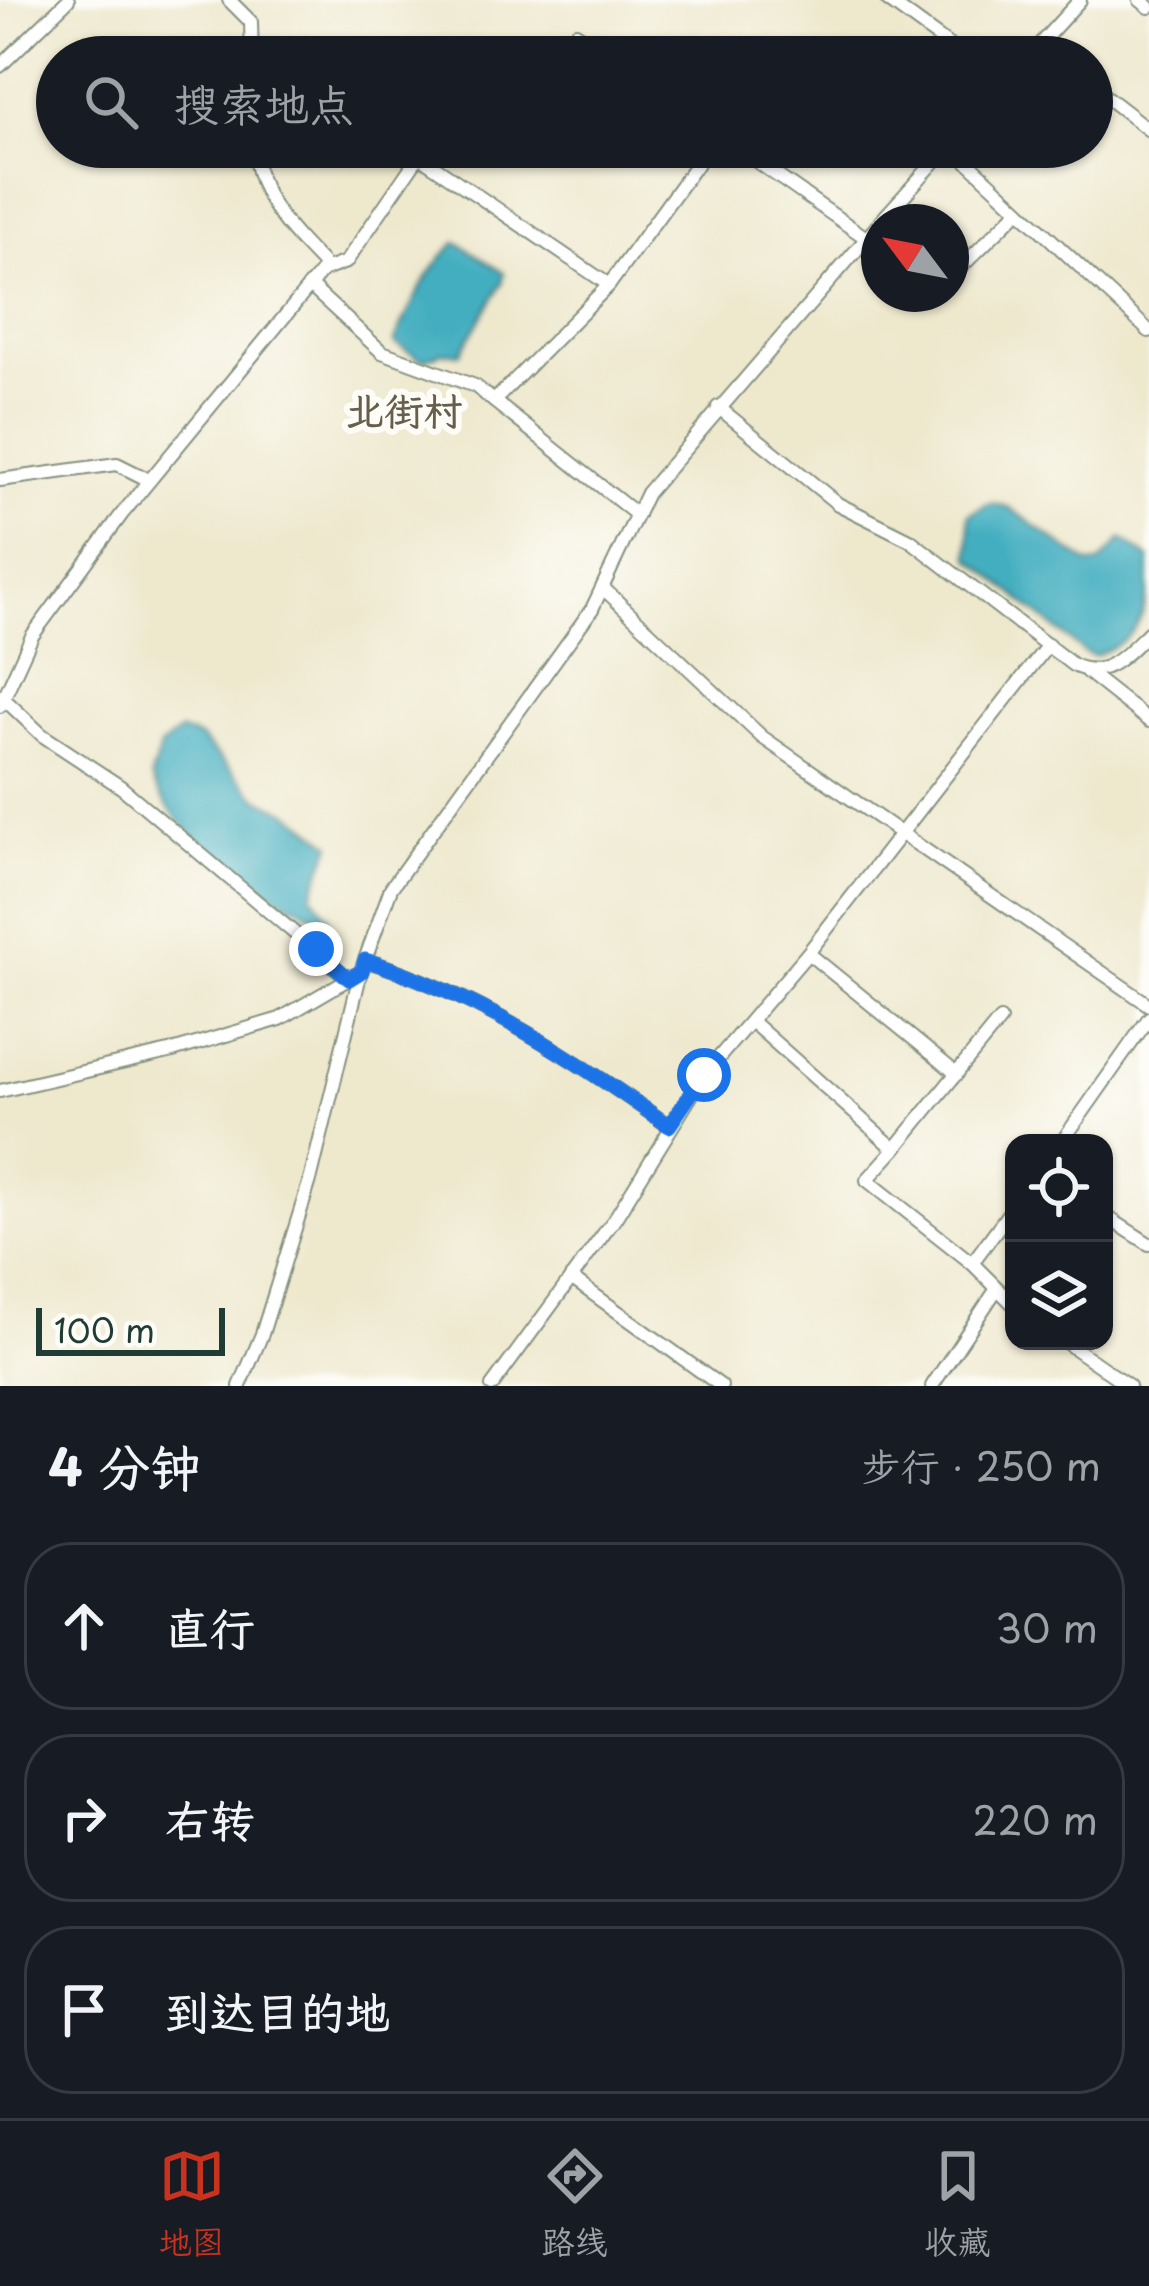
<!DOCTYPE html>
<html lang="zh">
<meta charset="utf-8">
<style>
:root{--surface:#171b24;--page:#20242c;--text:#f1f3f6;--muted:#9ea1a6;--line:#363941;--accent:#c8321e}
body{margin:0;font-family:"Playpen Sans","LXGW WenKai TC",sans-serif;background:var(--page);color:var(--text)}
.controls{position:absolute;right:36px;bottom:36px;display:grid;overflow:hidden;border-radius:24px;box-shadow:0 3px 9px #0004}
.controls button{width:108px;height:108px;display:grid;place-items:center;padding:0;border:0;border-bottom:3px solid var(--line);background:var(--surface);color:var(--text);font:60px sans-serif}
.compass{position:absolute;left:861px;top:204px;width:108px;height:108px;border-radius:50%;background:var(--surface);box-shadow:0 3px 9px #0004;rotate:302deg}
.scale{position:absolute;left:36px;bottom:30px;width:189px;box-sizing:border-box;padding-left:12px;border:6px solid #1f3d34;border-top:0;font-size:33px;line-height:42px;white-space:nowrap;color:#1f3d34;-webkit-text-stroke:9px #fdfcf7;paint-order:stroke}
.stop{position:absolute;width:36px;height:36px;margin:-27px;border:9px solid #1a73e8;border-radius:50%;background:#fff}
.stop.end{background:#1a73e8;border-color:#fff;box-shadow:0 3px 12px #0008}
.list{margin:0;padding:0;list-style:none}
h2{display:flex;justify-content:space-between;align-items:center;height:156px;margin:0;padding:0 48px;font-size:51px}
h2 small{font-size:39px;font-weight:400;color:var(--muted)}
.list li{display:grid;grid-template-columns:78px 1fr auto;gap:36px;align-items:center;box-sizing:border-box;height:168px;margin:0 24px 24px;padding:0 24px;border:3px solid var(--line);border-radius:48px}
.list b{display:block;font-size:45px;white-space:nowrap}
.list em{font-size:39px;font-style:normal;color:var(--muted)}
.icon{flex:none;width:66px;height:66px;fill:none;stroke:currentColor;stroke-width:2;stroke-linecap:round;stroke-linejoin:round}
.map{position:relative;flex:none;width:1149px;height:1386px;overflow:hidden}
.search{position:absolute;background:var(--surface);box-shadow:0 3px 9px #0004;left:36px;right:36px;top:36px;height:132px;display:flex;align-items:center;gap:30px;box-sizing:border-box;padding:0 42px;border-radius:66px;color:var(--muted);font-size:45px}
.sheet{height:732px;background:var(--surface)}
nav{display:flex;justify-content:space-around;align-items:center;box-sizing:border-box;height:168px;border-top:3px solid var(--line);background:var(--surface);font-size:33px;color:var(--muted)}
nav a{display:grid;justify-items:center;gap:6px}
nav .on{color:var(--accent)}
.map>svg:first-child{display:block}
</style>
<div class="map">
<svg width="1149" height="1386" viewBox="0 0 1149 1386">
<rect width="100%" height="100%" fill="#fdfcf7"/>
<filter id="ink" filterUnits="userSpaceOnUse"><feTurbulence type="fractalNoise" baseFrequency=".00833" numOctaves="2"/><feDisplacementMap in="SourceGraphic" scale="24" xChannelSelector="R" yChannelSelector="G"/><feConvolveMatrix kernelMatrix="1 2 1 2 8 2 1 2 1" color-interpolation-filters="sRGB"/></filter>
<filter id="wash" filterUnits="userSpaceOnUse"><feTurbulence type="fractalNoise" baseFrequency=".004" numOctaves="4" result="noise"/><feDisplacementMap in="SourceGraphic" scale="48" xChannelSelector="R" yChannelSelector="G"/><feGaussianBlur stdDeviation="2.7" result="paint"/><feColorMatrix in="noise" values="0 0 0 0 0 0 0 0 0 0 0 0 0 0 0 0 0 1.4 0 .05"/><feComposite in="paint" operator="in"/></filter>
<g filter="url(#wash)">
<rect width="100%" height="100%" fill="#eee8cd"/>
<g fill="#42aec0" stroke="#30767a" stroke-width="3">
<path d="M457 242 504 273 502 284 460 353 442 352 423 360 394 343C410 307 427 268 457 242Z"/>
<path d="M990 503 1008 507 1089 564 1100 563 1122 539 1149 558C1149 606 1145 638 1094 656L1085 653 970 558 969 514Z"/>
<path d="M181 731 200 738 258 798 289 812 332 844 312 894 329 918 322 922C303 906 285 902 265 890 222 865 169 822 151 777L160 747Z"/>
</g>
</g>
<g filter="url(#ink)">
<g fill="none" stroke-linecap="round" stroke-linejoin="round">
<g stroke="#869280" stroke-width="16">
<g id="street">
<path d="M229 0 251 22 252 57"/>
<path d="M887 0 965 57"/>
<path d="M1140 0 1149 7"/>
<path d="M576 33 614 57"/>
<path d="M1039 45 1054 57"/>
<path d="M1028 57 1080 0"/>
<path d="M0 66 68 0"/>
<path d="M1092 86 1149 130"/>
<path d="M736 147 879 247"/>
<path d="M952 147 1149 331"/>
<path d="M419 156 609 285"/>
<path d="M880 222 948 147"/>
<path d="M322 271 346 262 425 147"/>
<path d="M951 277 1019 210"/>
<path d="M309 285 382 352 475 386 637 515"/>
<path d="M494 401 609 285 709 147"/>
<path d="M718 407 838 504 910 540 1073 665C1106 681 1127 653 1149 632"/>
<path d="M0 480 117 464 149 480"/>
<path d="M604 589 762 737 1149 1005"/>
<path d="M1087 672 1149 721"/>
<path d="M1 696 42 735 121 787 349 979"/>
<path d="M0 706 32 636 122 514 322 271 323 264C288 228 259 199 253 147"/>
<path d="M808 953 957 1074"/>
<path d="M365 960C476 994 575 1059 669 1126"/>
<path d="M752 1022 895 1149 867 1180 972 1263 1014 1305"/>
<path d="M0 1091 169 1052 280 1019 355 975"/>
<path d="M1061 1143 1149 1018"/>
<path d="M895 1149 1000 1020"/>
<path d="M1104 1215 1149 1244"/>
<path d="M972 1263 1014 1206"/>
<path d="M571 1278 721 1386"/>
<path d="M1064 1341 1129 1386"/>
<path d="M240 1386 262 1334 311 1177 361 971 391 888 592 609 647 493 879 224"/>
<path d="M492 1386 614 1220 704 1075 808 953 1048 645"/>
<path d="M932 1386 996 1290"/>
</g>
</g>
<use href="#street" stroke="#fff" stroke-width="12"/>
</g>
</g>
<g fill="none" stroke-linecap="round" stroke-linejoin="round" filter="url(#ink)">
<path stroke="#1a73e8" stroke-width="15" d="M316 949 349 979 362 971 365 960C476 994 575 1059 669 1126L704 1075"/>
</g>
<g text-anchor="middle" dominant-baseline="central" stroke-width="12" stroke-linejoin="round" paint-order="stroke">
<g font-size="39" font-weight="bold" fill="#675e4c" stroke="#fdfcf7">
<text x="404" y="408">北街村</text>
</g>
</g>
</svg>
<div class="controls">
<button><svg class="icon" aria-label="locate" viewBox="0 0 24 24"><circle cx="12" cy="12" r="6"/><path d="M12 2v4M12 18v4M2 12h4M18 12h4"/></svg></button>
<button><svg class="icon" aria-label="layers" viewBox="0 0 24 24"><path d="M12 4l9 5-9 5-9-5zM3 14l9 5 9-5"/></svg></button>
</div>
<svg class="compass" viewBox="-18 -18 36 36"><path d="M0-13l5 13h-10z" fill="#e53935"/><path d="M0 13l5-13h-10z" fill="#9ea1a6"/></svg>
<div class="scale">100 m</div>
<div class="stop" style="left:704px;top:1075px"></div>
<div class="stop end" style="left:316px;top:949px"></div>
<div class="search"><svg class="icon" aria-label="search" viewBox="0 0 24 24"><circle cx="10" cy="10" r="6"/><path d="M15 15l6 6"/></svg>搜索地点</div>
</div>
<section class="sheet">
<h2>4 分钟<small>步行 · 250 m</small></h2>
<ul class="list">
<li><svg class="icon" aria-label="ahead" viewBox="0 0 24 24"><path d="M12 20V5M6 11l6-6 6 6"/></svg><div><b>直行</b></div><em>30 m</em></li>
<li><svg class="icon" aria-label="right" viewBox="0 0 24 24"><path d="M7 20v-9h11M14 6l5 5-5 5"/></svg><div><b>右转</b></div><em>220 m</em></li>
<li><svg class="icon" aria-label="arrive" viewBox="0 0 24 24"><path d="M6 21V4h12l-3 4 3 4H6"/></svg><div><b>到达目的地</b></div></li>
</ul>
</section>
<nav>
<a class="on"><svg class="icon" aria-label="map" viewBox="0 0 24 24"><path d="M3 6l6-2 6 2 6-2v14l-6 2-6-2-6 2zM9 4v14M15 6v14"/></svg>地图</a>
<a><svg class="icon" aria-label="directions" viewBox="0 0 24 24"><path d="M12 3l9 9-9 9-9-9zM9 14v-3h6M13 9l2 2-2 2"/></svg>路线</a>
<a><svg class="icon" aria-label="saved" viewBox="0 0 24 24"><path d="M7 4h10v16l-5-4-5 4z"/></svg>收藏</a>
</nav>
